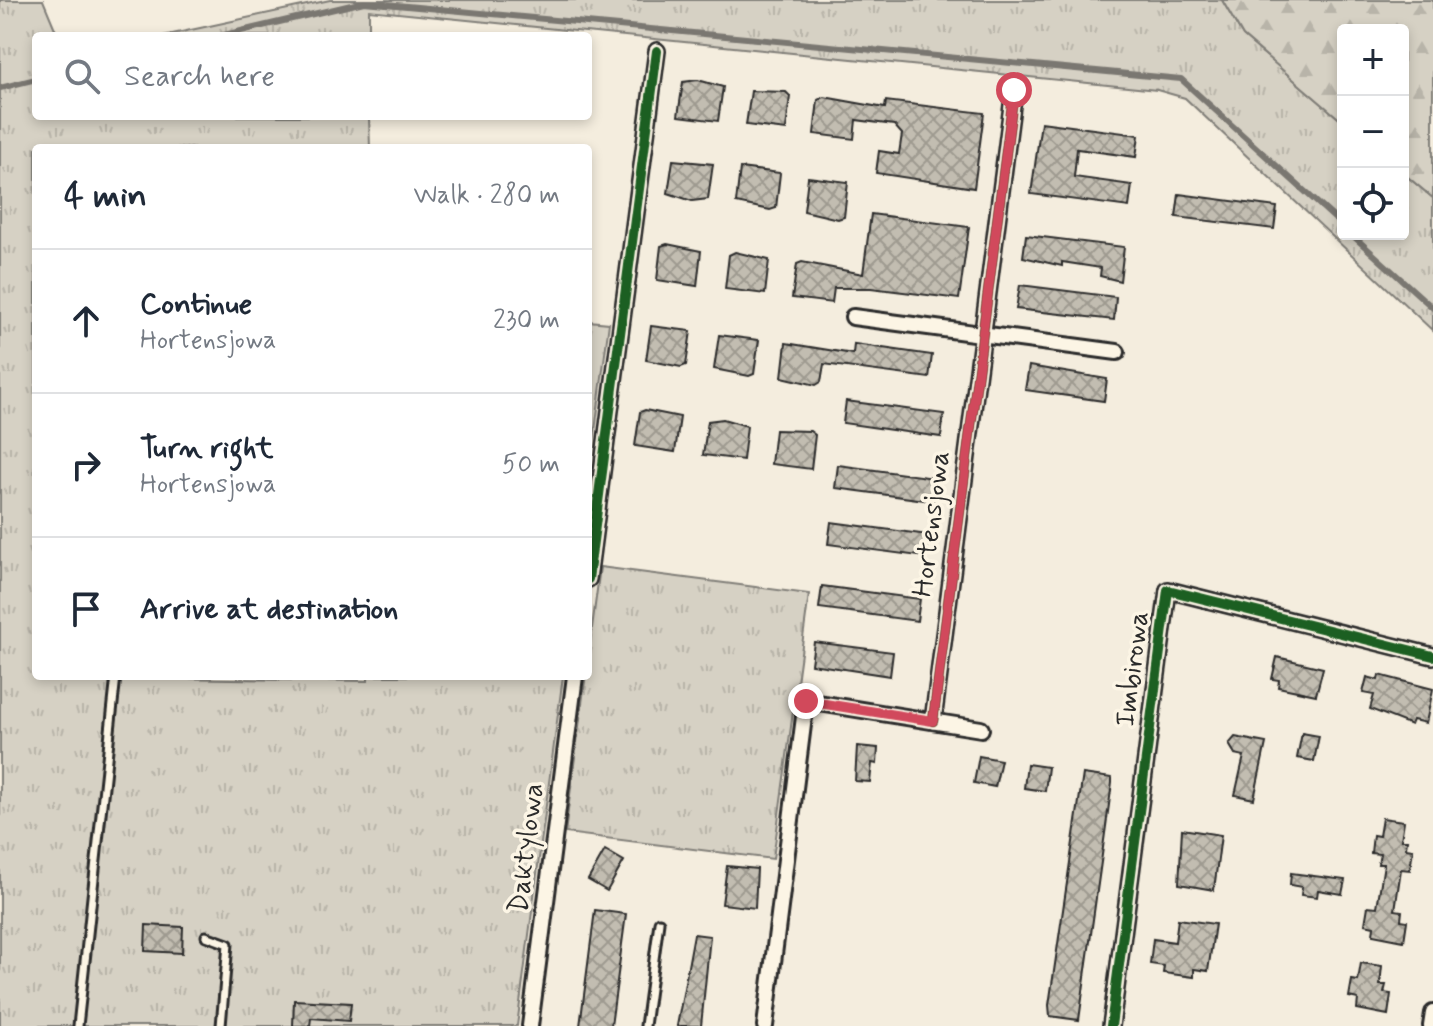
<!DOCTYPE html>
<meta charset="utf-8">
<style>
:root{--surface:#fff;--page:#f2f2f3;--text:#1f2937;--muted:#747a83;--line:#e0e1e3}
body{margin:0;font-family:Mynerve,sans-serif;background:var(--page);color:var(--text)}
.controls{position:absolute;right:24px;top:24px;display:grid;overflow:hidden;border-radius:8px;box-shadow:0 4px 12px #0003}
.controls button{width:72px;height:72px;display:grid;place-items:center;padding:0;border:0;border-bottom:2px solid var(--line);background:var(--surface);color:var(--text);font:40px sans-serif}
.stop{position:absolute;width:24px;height:24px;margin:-18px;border:6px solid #d1495b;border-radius:50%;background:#fff}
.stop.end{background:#d1495b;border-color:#fff;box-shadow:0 2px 8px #0008}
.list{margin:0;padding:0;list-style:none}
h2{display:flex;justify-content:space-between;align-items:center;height:104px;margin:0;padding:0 32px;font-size:34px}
h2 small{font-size:26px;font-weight:400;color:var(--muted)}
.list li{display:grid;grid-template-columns:52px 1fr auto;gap:24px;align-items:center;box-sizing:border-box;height:144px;padding:0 32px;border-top:2px solid var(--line)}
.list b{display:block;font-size:30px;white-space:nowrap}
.list p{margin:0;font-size:26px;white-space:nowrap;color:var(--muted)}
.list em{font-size:26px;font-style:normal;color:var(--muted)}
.icon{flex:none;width:44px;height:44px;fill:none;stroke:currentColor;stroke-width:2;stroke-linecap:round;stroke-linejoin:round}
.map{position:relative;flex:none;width:1433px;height:1026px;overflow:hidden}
.search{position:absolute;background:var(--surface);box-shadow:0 4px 12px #0003;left:32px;top:32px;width:560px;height:88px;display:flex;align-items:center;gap:20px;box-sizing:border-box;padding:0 28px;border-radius:8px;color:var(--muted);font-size:30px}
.panel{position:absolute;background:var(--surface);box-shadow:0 4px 12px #0003;left:32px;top:144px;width:560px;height:536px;border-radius:8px}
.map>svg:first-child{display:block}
</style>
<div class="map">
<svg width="1433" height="1026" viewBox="0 0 1433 1026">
<defs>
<pattern id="grass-tufts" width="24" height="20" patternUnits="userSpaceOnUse" patternTransform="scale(2)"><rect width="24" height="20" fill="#d6d1c4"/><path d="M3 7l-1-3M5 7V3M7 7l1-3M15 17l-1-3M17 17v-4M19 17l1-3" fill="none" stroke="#b8b4a9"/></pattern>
<pattern id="forest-firs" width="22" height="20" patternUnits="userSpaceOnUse" patternTransform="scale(2)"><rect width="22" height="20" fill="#d6d1c4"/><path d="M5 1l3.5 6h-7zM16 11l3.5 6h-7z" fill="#b8b4a9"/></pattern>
<pattern id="building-cross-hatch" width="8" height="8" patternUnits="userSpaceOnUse" patternTransform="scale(2)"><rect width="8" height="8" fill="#c2bdb1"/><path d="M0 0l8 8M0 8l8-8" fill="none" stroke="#9e9a90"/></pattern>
</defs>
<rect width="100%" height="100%" fill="#f4edde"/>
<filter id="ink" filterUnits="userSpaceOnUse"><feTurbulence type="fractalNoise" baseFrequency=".0125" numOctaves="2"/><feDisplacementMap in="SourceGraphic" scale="16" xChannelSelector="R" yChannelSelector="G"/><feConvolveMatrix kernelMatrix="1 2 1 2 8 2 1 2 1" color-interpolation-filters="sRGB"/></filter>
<g filter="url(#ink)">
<g fill="url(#grass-tufts)" stroke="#807e78" stroke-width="2">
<path d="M0 0H43L58 36H36V116H369L370 148H36V676L368 681V676H563L517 1026H0Z"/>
<path d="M330 0H1222L1243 36 1343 122V234H1403V173L1433 198V331L1185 98 1157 90 369 10V36H163Z"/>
<path d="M588 321 609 323 588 485Z"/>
<path d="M600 567 809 594 773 859 565 833Z"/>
</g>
<path fill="url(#forest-firs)" stroke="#807e78" stroke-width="2" d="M1222 0H1433V198L1403 173V30H1343V122L1243 36Z"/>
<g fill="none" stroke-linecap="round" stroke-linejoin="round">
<g stroke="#7a7771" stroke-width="6">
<path d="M220 36 364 2 1181 79 1343 226"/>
<path d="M0 88 36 79"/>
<path d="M1351 234 1433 308"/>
</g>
</g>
<g fill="url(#building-cross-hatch)" stroke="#2b2b2b" stroke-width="2">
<path d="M698 80 723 87 718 121 678 116 683 82Z"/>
<path d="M751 91 786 92 790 96 786 130 746 125Z"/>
<path d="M824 97 885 108 886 101 984 113 974 188 876 173 879 151 899 154 902 134 894 125 856 120 854 139 814 134 818 100Z"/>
<path d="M1041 122 1139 135 1136 157 1077 149 1074 177 1132 185 1129 207 1031 194Z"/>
<path d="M673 160 713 164 708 199 692 201 668 193Z"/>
<path d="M740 168 780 173 776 208 770 210 736 203Z"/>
<path d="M808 177 848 182 844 217 838 219 804 211Z"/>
<path d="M1179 194 1277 207 1274 229 1176 217Z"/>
<path d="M871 214 969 227 959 299 871 288H834L832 303 792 298 797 264 802 262 863 274Z"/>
<path d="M1026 235 1124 247 1120 281 1100 276 1101 268 1062 262V266L1023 257Z"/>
<path d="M667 244 701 251 697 286 657 280 661 246Z"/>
<path d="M735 252 769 260 765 294 725 289 729 255Z"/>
<path d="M1020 285 1116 297 1114 320 1016 309Z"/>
<path d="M651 326 691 331 686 365 681 367 646 360Z"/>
<path d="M719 335 759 340 754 374 749 376 714 369Z"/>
<path d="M786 343 853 354 854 344 932 355 929 378 824 364 821 382 816 385 782 377Z"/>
<path d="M1029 366 1107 379 1104 401 1025 390Z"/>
<path d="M846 401 944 414 941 437 843 423Z"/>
<path d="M645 410 680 417 675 452 635 446 640 412Z"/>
<path d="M723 419 747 426 743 460 703 455 708 421Z"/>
<path d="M775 430 810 431 815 435 811 469 771 464Z"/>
<path d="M838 465 935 478 933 501 835 488Z"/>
<path d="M831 522 929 535 926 557 828 544Z"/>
<path d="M822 586 920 599 917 621 819 608Z"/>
<path d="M814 642 893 652 890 676 811 664Z"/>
<path d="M1277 657 1323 668 1316 695 1278 687 1279 680 1272 679Z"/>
<path d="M1379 675 1433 689 1426 723 1413 720 1411 725 1370 709 1374 695 1363 693 1367 677 1378 680Z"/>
<path d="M1302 733 1319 736 1314 761 1297 758Z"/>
<path d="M1235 737 1266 743 1254 799 1235 795 1244 756 1235 754 1229 744Z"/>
<path d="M857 746 878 748 877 764 872 763 870 782 855 781Z"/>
<path d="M979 756 1001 760 995 787 974 783Z"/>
<path d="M1027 764 1048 767 1045 791 1024 788Z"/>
<path d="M1083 774 1112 778V783L1079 1020 1050 1016 1049 1005Z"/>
<path d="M1382 818 1404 821 1401 840H1407L1406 848 1413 849 1410 870 1401 869 1395 910 1402 911 1401 920 1407 921 1404 941 1373 935 1374 926 1365 924 1368 906 1377 907 1384 864H1378L1380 854 1371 853 1373 835 1379 836Z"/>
<path d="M1182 829 1221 835 1214 890 1179 884Z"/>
<path d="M605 850 624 861 607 891 588 880Z"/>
<path d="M727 866 757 869 755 908 722 904Z"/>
<path d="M1291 873 1345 880 1342 894 1318 890 1317 897 1301 895 1302 887 1290 885Z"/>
<path d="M595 910 626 914 611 1026H580Z"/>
<path d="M1178 919 1215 924 1208 971 1194 969V977L1163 973 1164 966 1150 964 1153 939 1175 942Z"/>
<path d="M146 925 183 927 182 953 145 951Z"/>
<path d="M694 934 710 936 701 1026H677Z"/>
<path d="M1361 963 1382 966 1380 985H1386L1384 993 1391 994 1388 1015 1357 1009 1358 999 1349 997 1352 980 1358 981Z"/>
<path d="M294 1000 351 1003 349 1021 311 1018 310 1026H293Z"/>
</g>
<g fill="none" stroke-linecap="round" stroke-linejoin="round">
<g stroke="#2b2b2b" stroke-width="13">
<g id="lane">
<path d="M206 936 228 944 221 1026"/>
<path d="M78 1026 116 676"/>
<path d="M645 1026 659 922"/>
</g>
</g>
<g stroke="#2b2b2b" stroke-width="20">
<g id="street">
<path d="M853 317 1117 352"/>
<path d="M588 579 657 51"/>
<path d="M933 721 1014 90"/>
<path d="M530 1026 575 676"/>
<path d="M765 1026 806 701 981 729"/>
<path d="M1111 1026 1168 590 1433 656"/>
<path d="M1431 1026 1433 1013"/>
</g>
</g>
<use href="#lane" stroke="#fcf5e5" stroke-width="7"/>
<use href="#street" stroke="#fcf5e5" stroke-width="14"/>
<g stroke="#fcf5e5" stroke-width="15">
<g id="cycleway">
<path d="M588 579 657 51"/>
<path d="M933 721 1014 90"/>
<path d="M1111 1026 1168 590 1433 656"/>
</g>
</g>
<use href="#cycleway" stroke="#1b5e20" stroke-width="10"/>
</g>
</g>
<g fill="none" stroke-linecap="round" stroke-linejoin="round" filter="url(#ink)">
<path stroke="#d1495b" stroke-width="10" d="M806 701 933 721 1014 90"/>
</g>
<g text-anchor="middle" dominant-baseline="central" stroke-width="7" stroke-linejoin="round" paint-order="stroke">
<g font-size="28" fill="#2b2b2b" stroke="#fcf5e5">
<text transform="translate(932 524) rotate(-83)">Hortensjowa</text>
<text transform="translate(1133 669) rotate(-83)">Imbirowa</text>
<text transform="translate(527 848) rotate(-83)">Daktylowa</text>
</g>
</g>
</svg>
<div class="controls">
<button>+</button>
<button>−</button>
<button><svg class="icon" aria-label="locate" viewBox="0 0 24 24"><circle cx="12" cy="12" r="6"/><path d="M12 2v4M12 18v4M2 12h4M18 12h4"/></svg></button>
</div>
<div class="stop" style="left:1014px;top:90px"></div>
<div class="stop end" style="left:806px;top:701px"></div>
<div class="search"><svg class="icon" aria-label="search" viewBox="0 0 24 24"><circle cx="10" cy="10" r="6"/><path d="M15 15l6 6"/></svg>Search here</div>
<section class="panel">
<h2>4 min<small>Walk · 280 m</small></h2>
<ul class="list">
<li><svg class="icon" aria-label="ahead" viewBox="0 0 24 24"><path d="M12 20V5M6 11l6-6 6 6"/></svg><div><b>Continue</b><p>Hortensjowa</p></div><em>230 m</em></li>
<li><svg class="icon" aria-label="right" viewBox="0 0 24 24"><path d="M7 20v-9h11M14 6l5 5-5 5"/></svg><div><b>Turn right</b><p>Hortensjowa</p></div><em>50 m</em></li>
<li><svg class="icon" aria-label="arrive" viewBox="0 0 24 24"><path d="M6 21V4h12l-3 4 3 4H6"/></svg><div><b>Arrive at destination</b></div></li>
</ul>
</section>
</div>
